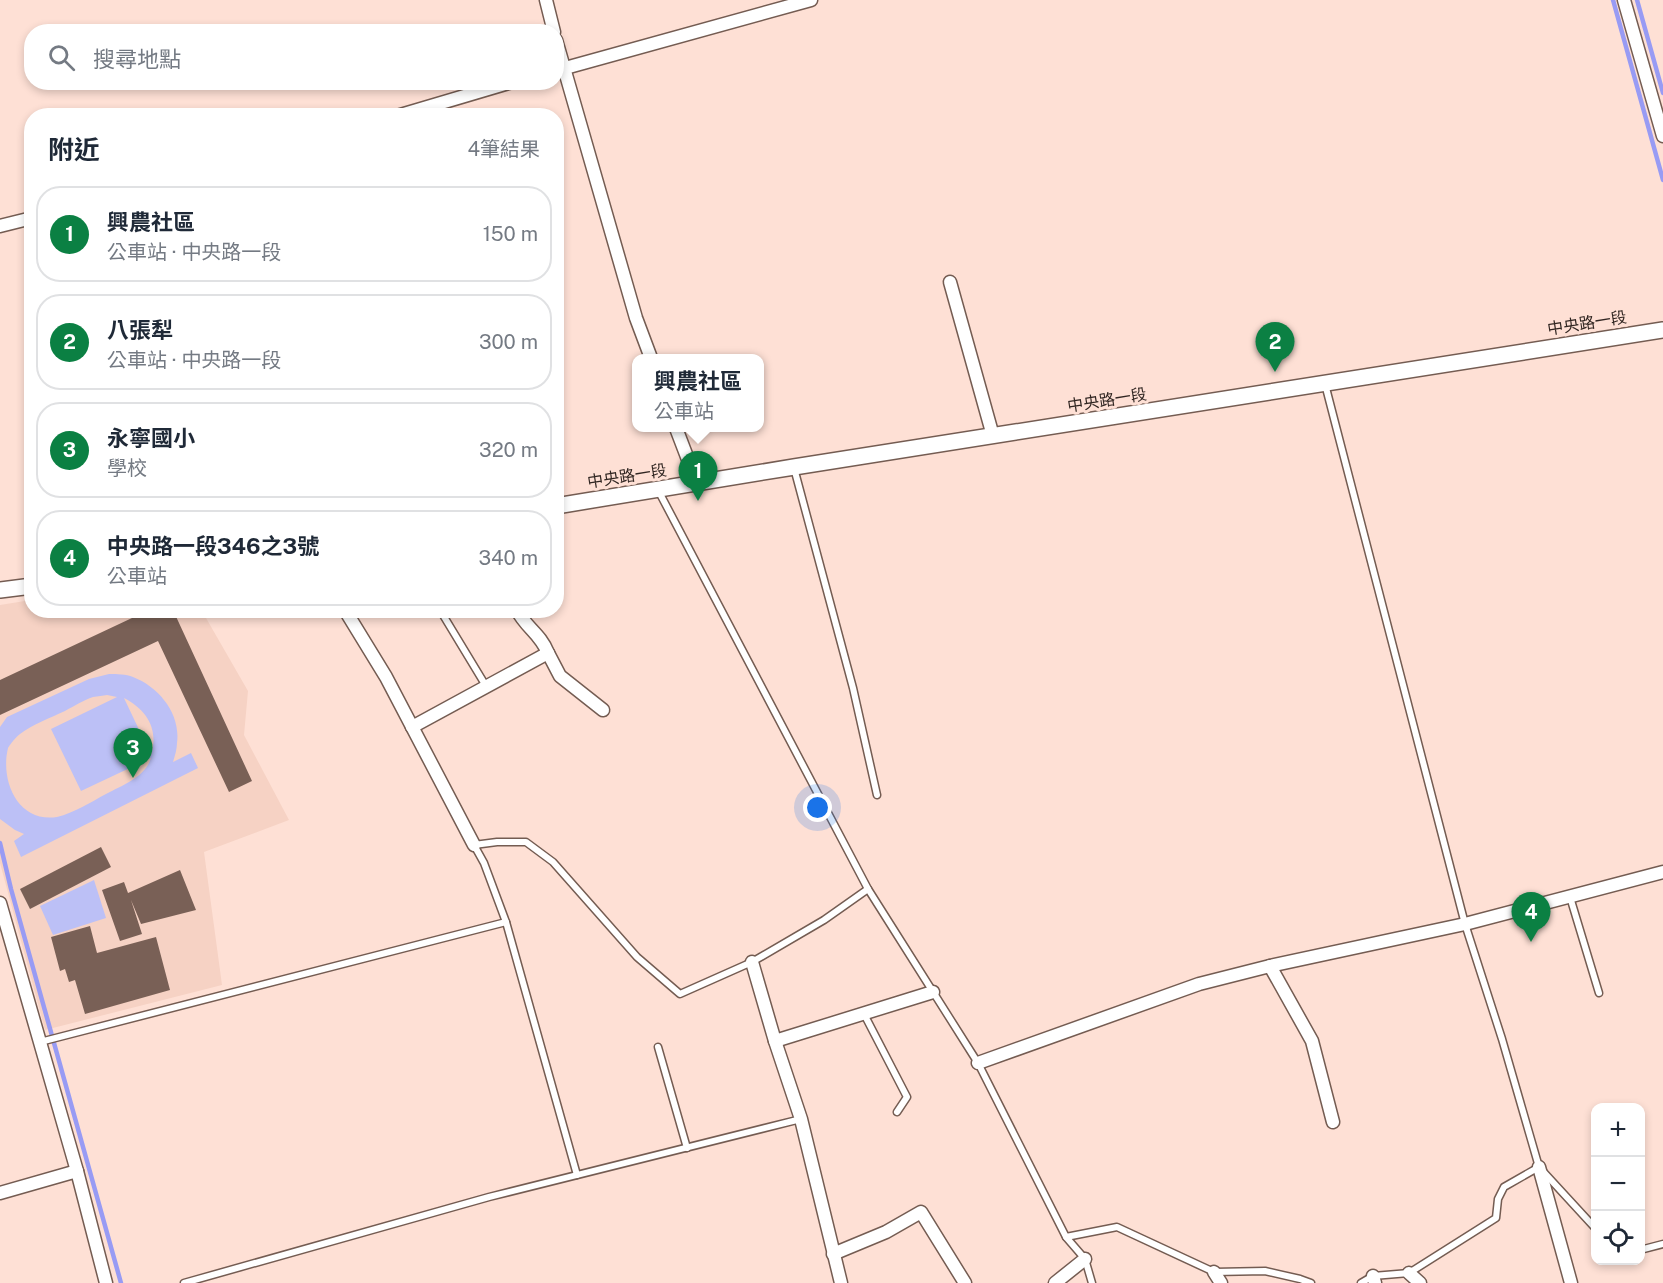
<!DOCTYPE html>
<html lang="zh-TW">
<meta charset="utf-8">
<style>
:root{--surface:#fff;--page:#f6f6f7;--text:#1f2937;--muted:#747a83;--line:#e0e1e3;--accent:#0b8043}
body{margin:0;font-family:"Public Sans","Noto Sans TC",sans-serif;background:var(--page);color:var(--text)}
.controls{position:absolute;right:18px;bottom:18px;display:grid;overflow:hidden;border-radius:12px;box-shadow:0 3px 9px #0003}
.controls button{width:54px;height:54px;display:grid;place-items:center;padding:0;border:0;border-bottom:2px solid var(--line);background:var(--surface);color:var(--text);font:30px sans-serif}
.you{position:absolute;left:818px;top:808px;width:21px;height:21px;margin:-15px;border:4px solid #fff;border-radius:50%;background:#1a73e8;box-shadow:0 0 0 9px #1a73e833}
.badge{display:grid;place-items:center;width:39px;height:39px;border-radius:50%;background:var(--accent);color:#fff;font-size:20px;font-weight:700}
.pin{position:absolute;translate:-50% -50px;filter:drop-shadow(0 2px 3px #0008)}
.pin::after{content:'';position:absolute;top:32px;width:21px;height:18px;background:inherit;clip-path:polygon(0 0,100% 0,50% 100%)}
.popup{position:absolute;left:632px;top:354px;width:132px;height:78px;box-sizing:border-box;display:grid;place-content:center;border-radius:12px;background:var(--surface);filter:drop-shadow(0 2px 4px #0005);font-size:20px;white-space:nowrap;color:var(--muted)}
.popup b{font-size:22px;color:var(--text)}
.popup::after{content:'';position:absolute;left:50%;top:100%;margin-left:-12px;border:12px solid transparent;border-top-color:var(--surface)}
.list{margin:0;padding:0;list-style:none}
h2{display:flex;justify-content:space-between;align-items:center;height:78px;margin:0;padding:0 24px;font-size:26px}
h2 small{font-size:20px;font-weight:400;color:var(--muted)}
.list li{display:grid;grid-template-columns:39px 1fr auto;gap:18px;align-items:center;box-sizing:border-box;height:96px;margin:0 12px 12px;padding:0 12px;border:2px solid var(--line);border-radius:24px}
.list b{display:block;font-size:22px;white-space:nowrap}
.list p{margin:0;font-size:20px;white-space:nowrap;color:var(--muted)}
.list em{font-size:20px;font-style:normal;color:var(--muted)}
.icon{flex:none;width:33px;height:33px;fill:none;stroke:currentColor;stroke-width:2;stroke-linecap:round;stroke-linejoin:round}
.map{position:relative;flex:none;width:1663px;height:1283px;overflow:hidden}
.search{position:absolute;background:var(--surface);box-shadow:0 3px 9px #0003;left:24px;top:24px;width:540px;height:66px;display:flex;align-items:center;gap:15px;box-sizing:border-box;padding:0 21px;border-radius:24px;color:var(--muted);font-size:22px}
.panel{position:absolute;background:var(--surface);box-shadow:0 3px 9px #0003;left:24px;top:108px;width:540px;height:510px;border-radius:24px}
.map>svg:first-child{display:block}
</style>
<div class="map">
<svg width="1663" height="1283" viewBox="0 0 1663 1283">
<rect width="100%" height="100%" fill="#fee0d5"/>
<path fill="#f6d2c4" d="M31 600 32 610 202 611 248 691 244 735 289 820 204 852 222 985 45 1030 0 863V605Z"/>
<g fill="#bcc0f6" fill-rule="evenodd">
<path d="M109 674C117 674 126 674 133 677 159 687 181 714 177 743 177 749 175 755 173 762L191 753 198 768 21 857 14 841 24 834 15 830 0 819V727L7 717 89 679ZM107 695 117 697 51 729 81 791 151 758C145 777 123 785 106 794 91 802 74 813 57 817 18 823 0 781 8 748 11 743 16 737 20 734 33 724 50 718 65 711 74 706 84 700 93 697 98 696 103 696 107 695ZM124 698C147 710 159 729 151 755Z"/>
<path d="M94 880 106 918 53 935 40 906Z"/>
</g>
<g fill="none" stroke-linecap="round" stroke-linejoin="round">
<g stroke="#989bf4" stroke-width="4.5">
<path d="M1613 0 1663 180"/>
<path d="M1637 0 1663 93"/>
<path d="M0 843 11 889 121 1283"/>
</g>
</g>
<g fill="#796056">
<path d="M149 610H173L252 781 229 792 158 641 0 715V680Z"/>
<path d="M101 847 111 867 30 909 20 889Z"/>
<path d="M180 870 196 910 141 924 131 900 142 934 120 941 102 890 124 882 128 893Z"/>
<path d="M90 926 97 953 156 937 170 990 85 1014 75 980 69 982 65 969 60 971 51 937Z"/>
</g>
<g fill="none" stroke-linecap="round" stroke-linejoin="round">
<g stroke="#745c52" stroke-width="9">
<g id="service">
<path d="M1325 384 1465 924 1502 1039 1539 1167 1596 1229"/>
<path d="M794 468 853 688 877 795"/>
<path d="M658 490 868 889 978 1063 1066 1237 1085 1259 1092 1283"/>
<path d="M440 610 486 686"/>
<path d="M1570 897 1599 993"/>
<path d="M864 1014 907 1097 897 1112"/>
<path d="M40 1042 506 922"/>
<path d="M658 1047 687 1148"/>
<path d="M577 1175 506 922 484 863 474 845 497 842H526L553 862 637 957 680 994 752 962 824 920 868 889"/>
<path d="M1066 1237 1117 1227 1214 1272 1265 1271 1300 1279 1311 1283"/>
<path d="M1640 1250 1663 1244"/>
<path d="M184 1283 489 1197 801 1119"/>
<path d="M1361 1283 1373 1276 1409 1273 1496 1218 1498 1199 1504 1187 1539 1167"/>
</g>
</g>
<g stroke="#745c52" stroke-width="15">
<g id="minor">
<path d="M546 0 554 32"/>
<path d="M1624 0 1663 136"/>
<path d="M556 40 636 318 651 358"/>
<path d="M558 70 811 0"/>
<path d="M397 116 512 82"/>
<path d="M0 226 32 218"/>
<path d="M950 282 993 436"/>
<path d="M676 428 697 483"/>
<path d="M345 610 386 677 474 845"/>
<path d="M548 653 560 676 603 710"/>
<path d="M412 727 548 653C540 633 526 628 517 610"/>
<path d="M0 903 77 1171 106 1283"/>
<path d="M752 962 775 1041 801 1119 841 1283"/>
<path d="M1270 966 1312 1041 1333 1122"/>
<path d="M775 1041 933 992"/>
<path d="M978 1063 1199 984 1270 966 1465 924 1663 872"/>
<path d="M1539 1167 1571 1283"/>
<path d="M0 1193 77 1171"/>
<path d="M833 1254 886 1232 921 1212 965 1283"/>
<path d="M1214 1272 1221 1283"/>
<path d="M1409 1273 1420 1283"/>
<path d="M1373 1276 1375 1283"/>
<path d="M1055 1283 1085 1259"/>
</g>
</g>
<g stroke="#745c52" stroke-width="18">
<g id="tertiary">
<path d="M556 506 794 467 1663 330"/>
<path d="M0 590 32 586"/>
</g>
</g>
<use href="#service" stroke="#fff" stroke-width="6"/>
<use href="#minor" stroke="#fff" stroke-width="12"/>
<use href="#tertiary" stroke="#fff" stroke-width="15"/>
</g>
<g text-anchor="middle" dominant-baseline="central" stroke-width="6" stroke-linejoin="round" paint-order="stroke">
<g font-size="16" fill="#312622" stroke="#fee0d5">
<text transform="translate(1587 323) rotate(-9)">中央路一段</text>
<text transform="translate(1107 400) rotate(-9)">中央路一段</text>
<text transform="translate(627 476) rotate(-9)">中央路一段</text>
</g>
</g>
</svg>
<div class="controls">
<button>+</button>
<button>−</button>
<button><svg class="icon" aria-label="locate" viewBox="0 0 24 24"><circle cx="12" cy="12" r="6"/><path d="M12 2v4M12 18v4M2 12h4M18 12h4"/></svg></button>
</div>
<div class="you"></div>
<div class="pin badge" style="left:698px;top:501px">1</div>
<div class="popup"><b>興農社區</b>公車站</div>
<div class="pin badge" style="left:1275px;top:372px">2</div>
<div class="pin badge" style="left:133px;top:778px">3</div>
<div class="pin badge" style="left:1531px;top:942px">4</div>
<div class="search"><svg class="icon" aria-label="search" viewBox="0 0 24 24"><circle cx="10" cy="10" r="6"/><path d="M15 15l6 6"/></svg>搜尋地點</div>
<section class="panel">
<h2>附近<small>4筆結果</small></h2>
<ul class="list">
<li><span class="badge">1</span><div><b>興農社區</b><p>公車站 · 中央路一段</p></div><em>150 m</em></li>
<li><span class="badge">2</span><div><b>八張犁</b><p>公車站 · 中央路一段</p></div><em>300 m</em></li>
<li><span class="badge">3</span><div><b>永寧國小</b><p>學校</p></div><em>320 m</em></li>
<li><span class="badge">4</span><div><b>中央路一段346之3號</b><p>公車站</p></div><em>340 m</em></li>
</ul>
</section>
</div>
